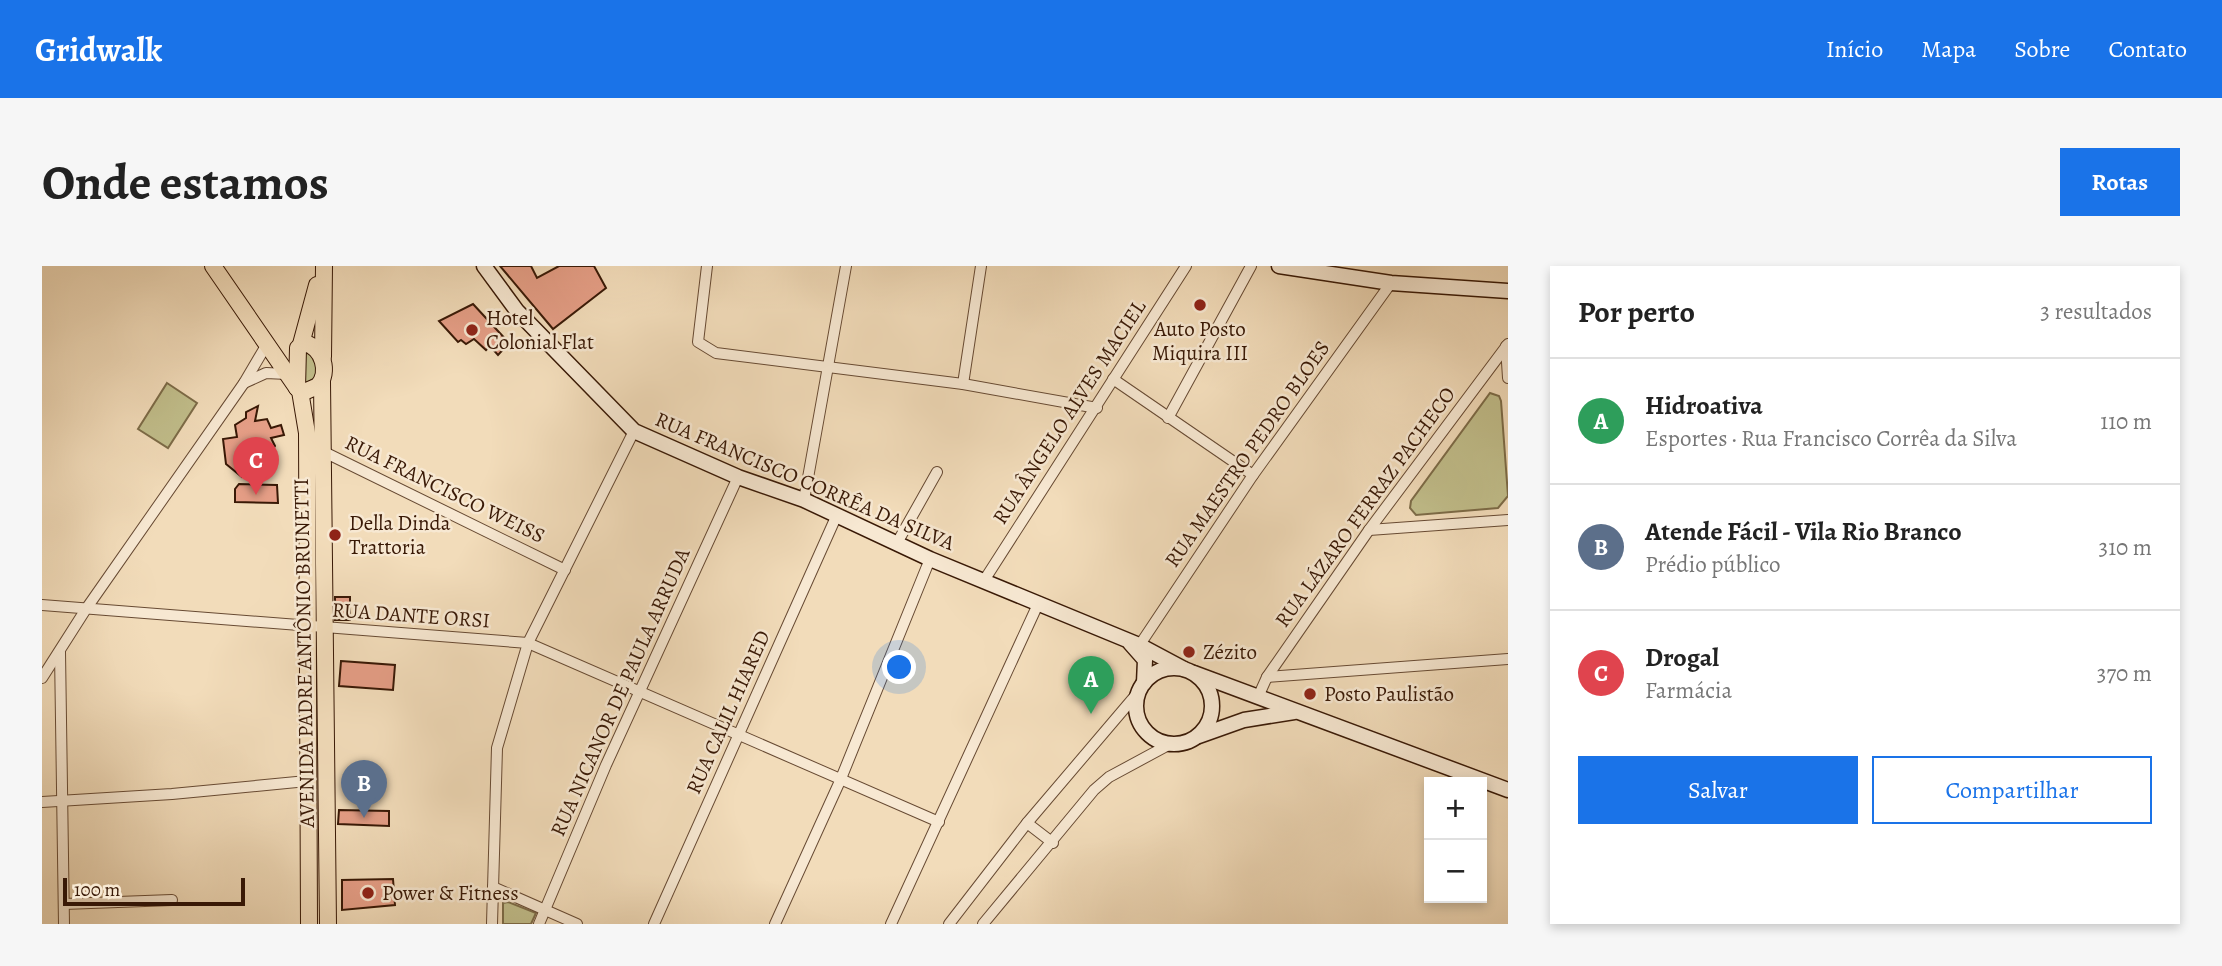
<!DOCTYPE html>
<html lang="pt">
<meta charset="utf-8">
<style>
:root{--surface:#fff;--page:#f6f6f6;--text:#222;--muted:#767676;--line:#e0e0e0;--accent:#1a73e8}
body{margin:0;font-family:Alegreya,serif;background:var(--page);color:var(--text)}
.controls{position:absolute;right:21px;bottom:21px;display:grid;overflow:hidden;border-radius:0px;box-shadow:0 4px 10px #0003}
.controls button{width:63px;height:63px;display:grid;place-items:center;padding:0;border:0;border-bottom:2px solid var(--line);background:var(--surface);color:var(--text);font:35px sans-serif}
.scale{position:absolute;left:21px;bottom:18px;width:182px;box-sizing:border-box;padding-left:7px;border:4px solid #391906;border-top:0;font-size:19px;line-height:24px;white-space:nowrap;color:#391906;-webkit-text-stroke:5px #f7e8d2;paint-order:stroke}
.you{position:absolute;left:858px;top:402px;width:24px;height:24px;margin:-18px;border:5px solid #fff;border-radius:50%;background:#1a73e8;box-shadow:0 0 0 10px #1a73e833}
.badge{display:grid;place-items:center;width:46px;height:46px;border-radius:50%;background:var(--accent);color:#fff;font-size:23px;font-weight:700}
.pin{position:absolute;translate:-50% -58px;filter:drop-shadow(0 2px 4px #0008)}
.pin::after{content:'';position:absolute;top:37px;width:24px;height:21px;background:inherit;clip-path:polygon(0 0,100% 0,50% 100%)}
.list{margin:0;padding:0;list-style:none}
h2{display:flex;justify-content:space-between;align-items:center;height:91px;margin:0;padding:0 28px;font-size:30px}
h2 small{font-size:23px;font-weight:400;color:var(--muted)}
.list li{display:grid;grid-template-columns:46px 1fr auto;gap:21px;align-items:center;box-sizing:border-box;height:126px;padding:0 28px;border-top:2px solid var(--line)}
.list b{display:block;font-size:26px;white-space:nowrap}
.list p{margin:0;font-size:23px;white-space:nowrap;color:var(--muted)}
.list em{font-size:23px;font-style:normal;color:var(--muted)}
.actions{display:flex;gap:14px;padding:21px 28px}
.actions a{flex:1;padding:16px 0;border:2px solid var(--accent);border-radius:0px;text-align:center;font-size:24px;color:var(--accent)}
.actions .main{background:var(--accent);color:#fff}
.map{position:relative;flex:none;width:1466px;height:658px;overflow:hidden;border-radius:0px}
header{display:flex;align-items:center;gap:42px;box-sizing:border-box;height:98px;padding:0 35px;background:var(--accent);color:#fff}
header strong{font-size:33px}
nav{display:flex;gap:38px;margin-inline-start:auto;font-size:24px}
.intro{display:flex;align-items:center;justify-content:space-between;box-sizing:border-box;height:168px;padding:0 42px}
h1{margin:0;font-size:49px}
.button{padding:18px 32px;border-radius:0px;background:var(--accent);color:#fff;font-size:24px;font-weight:700}
main{display:flex;gap:42px;padding:0 42px}
aside{flex:1;background:var(--surface);border-radius:0px;box-shadow:0 4px 10px #0003}
.map>svg:first-child{display:block}
</style>
<header>
<strong>Gridwalk</strong>
<nav><a>Início</a><a>Mapa</a><a>Sobre</a><a>Contato</a></nav>
</header>
<div class="intro"><h1>Onde estamos</h1><a class="button">Rotas</a></div>
<main>
<div class="map">
<svg width="1466" height="658" viewBox="0 0 1466 658">
<rect width="100%" height="100%" fill="#f2dcba"/>
<filter id="stains"><feTurbulence type="fractalNoise" baseFrequency=".00286" numOctaves="4"/><feColorMatrix values="0 0 0 0 .2 0 0 0 0 .09 0 0 0 0 .02 0 0 0 .5 -.17"/></filter>
<radialGradient id="worn" r=".72"><stop offset=".6" stop-color="#630" stop-opacity="0"/><stop offset="1" stop-color="#630" stop-opacity=".3"/></radialGradient>
<g fill="#c1be8b" stroke="#7d6c48" stroke-width="2">
<path d="M264 85 275 94 274 111 263 118 259 86Z"/>
<path d="M125 117 155 137 126 182 96 163Z"/>
<path d="M1448 127 1457 130 1459 135 1466 230 1456 242 1374 249 1368 242 1369 235Z"/>
<path d="M466 636 494 647 489 658H461V637Z"/>
</g>
<g fill="#e59e86" stroke="#391906" stroke-width="2">
<path d="M458 0H489L495 12 517 0H552L564 22 511 63Z"/>
<path d="M431 38 467 77 456 89 448 80 444 84 432 73 424 78 419 74 416 76 397 55Z"/>
<path d="M216 140 213 155 225 153 229 162 239 159 242 169 229 172 233 180 229 186 216 187 223 199 200 211 184 198 181 173 195 171 193 159 204 152V146Z"/>
<path d="M197 218 235 219 236 237 193 236V223Z"/>
<rect x="293" y="331" width="15" height="23"/>
<path d="M299 395 353 399 351 424 297 420Z"/>
<path d="M297 544 347 545V560L296 558Z"/>
<path d="M351 613 353 639 300 644V614Z"/>
</g>
<g fill="none" stroke-linecap="round" stroke-linejoin="round">
<g stroke="#674a33" stroke-width="12">
<g id="minor">
<path d="M665 0 656 76 674 87 921 118 1055 142"/>
<path d="M1464 80 1466 112"/>
<path d="M1071 113 1211 209"/>
<path d="M202 117 224 107 245 108"/>
<path d="M921 118 939 0"/>
<path d="M1126 152 1209 0"/>
<path d="M278 184 523 304"/>
<path d="M762 234 804 0"/>
<path d="M1327 264 1466 254"/>
<path d="M855 277 895 206"/>
<path d="M943 313 1144 0"/>
<path d="M0 339 486 377 897 556"/>
<path d="M1095 383 1211 209 1349 17"/>
<path d="M18 386 22 658"/>
<path d="M1225 411 1466 393"/>
<path d="M0 412 44 343 202 117 225 78"/>
<path d="M1216 431 1225 411 1327 264 1466 78"/>
<path d="M0 536 130 528 265 515"/>
<path d="M985 557 1011 577"/>
<path d="M451 621 535 658"/>
<path d="M22 638 130 634"/>
<path d="M450 658 455 482 486 377 592 165"/>
<path d="M497 658 564 499 696 211"/>
<path d="M612 658 794 251"/>
<path d="M733 658 798 515 888 293"/>
<path d="M849 658 997 336"/>
<path d="M907 658 985 557 1099 423"/>
<path d="M941 658 1052 524 1067 511 1130 477"/>
</g>
</g>
<g stroke="#391906" stroke-width="17">
<g id="secondary">
<path d="M442 0 475 45 592 165 696 211 762 234 888 293 1097 379 1142 403"/>
<path d="M1237 0 1349 17 1466 25"/>
<path d="M1088 377 1103 394 1102 417"/>
<circle cx="1132" cy="440" r="38"/>
<path d="M1152 407 1466 524"/>
<path d="M1157 470 1202 454 1252 446"/>
</g>
</g>
<g stroke="#391906" stroke-width="18">
<g id="primary">
<path d="M171 0 255 122"/>
<path d="M263 77C281 82 288 106 276 120L262 126 255 122 256 82Z"/>
<path d="M259 78 275 19"/>
<path d="M281 91 282 0"/>
<path d="M280 116 286 658"/>
<path d="M258 125 265 167 267 658"/>
</g>
</g>
<use href="#minor" stroke="#f7e8d2" stroke-width="10"/>
<use href="#secondary" stroke="#f7e8d2" stroke-width="14"/>
<use href="#primary" stroke="#f2dcba" stroke-width="16"/>
</g>
<g fill="#8f2418" stroke="#f7e8d2" stroke-width="2.5">
<circle cx="1158" cy="39" r="7"/>
<circle cx="430" cy="64" r="7"/>
<circle cx="293" cy="269" r="7"/>
<circle cx="1147" cy="386" r="7"/>
<circle cx="1268" cy="428" r="7"/>
<circle cx="326" cy="627" r="7"/>
</g>
<g text-anchor="middle" dominant-baseline="central" stroke-width="5" stroke-linejoin="round" paint-order="stroke">
<g font-size="21" fill="#391906" stroke="#f7e8d2" text-anchor="start">
<text x="444" y="52">Hotel<tspan x="444" dy="24">Colonial Flat</tspan></text>
<text x="1158" y="63" text-anchor="middle">Auto Posto<tspan x="1158" dy="24">Miquira III</tspan></text>
<text x="307" y="257">Della Dinda<tspan x="307" dy="24">Trattoria</tspan></text>
<text x="1161" y="386">Zézito</text>
<text x="1282" y="428">Posto Paulistão</text>
<text x="340" y="627">Power &amp; Fitness</text>
</g>
<g font-size="21" fill="#391906" stroke="#f7e8d2">
<text transform="translate(1027 146) rotate(-57)">RUA ÂNGELO ALVES MACIEL</text>
<text transform="translate(1205 188) rotate(-55)">RUA MAESTRO PEDRO BLOES</text>
<text transform="translate(763 215) rotate(23)">RUA FRANCISCO CORRÊA DA SILVA</text>
<text transform="translate(403 223) rotate(26)">RUA FRANCISCO WEISS</text>
<text transform="translate(1323 241) rotate(-54)">RUA LÁZARO FERRAZ PACHECO</text>
<text transform="translate(369 349) rotate(4)">RUA DANTE ORSI</text>
<text transform="translate(262 387) rotate(-91)">AVENIDA PADRE ANTÔNIO BRUNETTI</text>
<text transform="translate(578 426) rotate(-66)">RUA NICANOR DE PAULA ARRUDA</text>
<text transform="translate(686 446) rotate(-66)">RUA CALIL HIARED</text>
</g>
</g>
<rect width="100%" height="100%" filter="url(#stains)"/>
<rect width="100%" height="100%" fill="url(#worn)"/>
</svg>
<div class="controls">
<button>+</button>
<button>−</button>
</div>
<div class="scale">100 m</div>
<div class="you"></div>
<div class="pin badge" style="left:1049px;top:448px;background:#2e9e5b">A</div>
<div class="pin badge" style="left:322px;top:552px;background:#5c6f8a">B</div>
<div class="pin badge" style="left:214px;top:229px;background:#e0444e">C</div>
</div>
<aside>
<h2>Por perto<small>3 resultados</small></h2>
<ul class="list">
<li><span class="badge" style="background:#2e9e5b">A</span><div><b>Hidroativa</b><p>Esportes · Rua Francisco Corrêa da Silva</p></div><em>110 m</em></li>
<li><span class="badge" style="background:#5c6f8a">B</span><div><b>Atende Fácil - Vila Rio Branco</b><p>Prédio público</p></div><em>310 m</em></li>
<li><span class="badge" style="background:#e0444e">C</span><div><b>Drogal</b><p>Farmácia</p></div><em>370 m</em></li>
</ul>
<div class="actions"><a class="main">Salvar</a><a>Compartilhar</a></div>
</aside>
</main>
